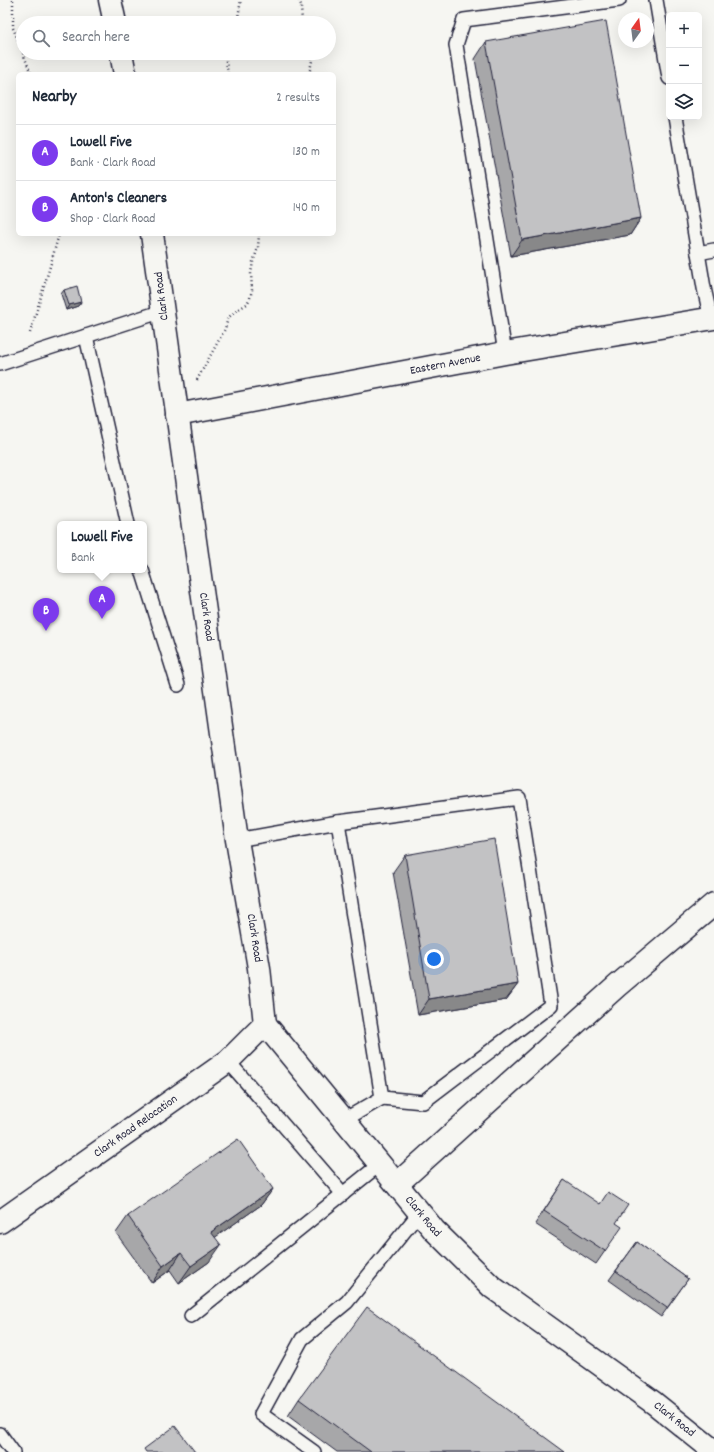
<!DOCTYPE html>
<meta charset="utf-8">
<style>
:root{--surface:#fff;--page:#f6f6f7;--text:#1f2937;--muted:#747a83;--line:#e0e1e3;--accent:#7c3aed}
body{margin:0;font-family:Dekko,sans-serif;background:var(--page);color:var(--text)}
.controls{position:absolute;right:12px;top:12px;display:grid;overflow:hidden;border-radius:6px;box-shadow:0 4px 16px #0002}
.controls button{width:36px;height:36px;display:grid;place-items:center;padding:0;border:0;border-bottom:1px solid var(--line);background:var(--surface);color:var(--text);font:20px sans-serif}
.compass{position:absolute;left:618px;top:12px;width:36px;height:36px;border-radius:50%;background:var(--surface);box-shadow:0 4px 16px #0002;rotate:14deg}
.you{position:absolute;left:434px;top:959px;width:14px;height:14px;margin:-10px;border:3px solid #fff;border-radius:50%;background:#1a73e8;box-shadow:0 0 0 6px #1a73e833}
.badge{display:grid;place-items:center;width:26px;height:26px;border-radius:50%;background:var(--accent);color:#fff;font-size:13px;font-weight:700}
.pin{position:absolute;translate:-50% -33px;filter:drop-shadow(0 1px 2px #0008)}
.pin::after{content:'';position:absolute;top:21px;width:14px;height:12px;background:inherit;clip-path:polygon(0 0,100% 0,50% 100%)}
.popup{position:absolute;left:57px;top:521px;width:90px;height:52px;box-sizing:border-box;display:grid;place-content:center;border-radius:6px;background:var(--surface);filter:drop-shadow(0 1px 3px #0005);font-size:13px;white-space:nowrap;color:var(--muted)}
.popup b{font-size:15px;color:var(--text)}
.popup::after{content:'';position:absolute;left:50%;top:100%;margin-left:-8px;border:8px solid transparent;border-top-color:var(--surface)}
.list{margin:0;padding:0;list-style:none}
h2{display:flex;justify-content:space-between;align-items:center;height:52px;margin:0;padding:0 16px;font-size:17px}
h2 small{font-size:13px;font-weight:400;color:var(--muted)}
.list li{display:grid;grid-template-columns:26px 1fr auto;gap:12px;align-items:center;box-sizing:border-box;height:56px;padding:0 16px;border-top:1px solid var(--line)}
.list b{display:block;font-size:15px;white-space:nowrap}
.list p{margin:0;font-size:13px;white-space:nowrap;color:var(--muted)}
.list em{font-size:13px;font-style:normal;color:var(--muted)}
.icon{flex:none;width:22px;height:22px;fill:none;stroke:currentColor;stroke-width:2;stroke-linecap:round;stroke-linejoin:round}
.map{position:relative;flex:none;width:714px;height:1452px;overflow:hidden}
.search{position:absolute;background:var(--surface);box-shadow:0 4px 16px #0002;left:16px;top:16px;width:320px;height:44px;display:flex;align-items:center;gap:10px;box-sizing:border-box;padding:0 14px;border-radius:22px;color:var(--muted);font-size:15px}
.panel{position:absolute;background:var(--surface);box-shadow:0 4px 16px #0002;left:16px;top:72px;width:320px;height:164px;border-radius:6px}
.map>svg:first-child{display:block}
</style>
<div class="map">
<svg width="714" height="1452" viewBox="0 0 714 1452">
<rect width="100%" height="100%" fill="#f6f6f2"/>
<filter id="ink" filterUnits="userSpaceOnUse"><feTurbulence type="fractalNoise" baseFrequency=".025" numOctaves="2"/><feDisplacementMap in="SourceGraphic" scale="8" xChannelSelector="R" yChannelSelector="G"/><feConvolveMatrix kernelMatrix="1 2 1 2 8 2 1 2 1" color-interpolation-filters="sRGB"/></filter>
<g filter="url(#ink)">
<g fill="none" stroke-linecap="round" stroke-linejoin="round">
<g stroke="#22223b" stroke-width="16">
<g id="service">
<path d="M656 0 669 78"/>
<path d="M675 117 704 288 711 319"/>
<path d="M698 253 714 250"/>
<path d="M86 336 128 524"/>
<path d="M505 353 456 45 464 20 619 0"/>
<path d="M0 364 163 311"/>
<path d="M142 570 178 685"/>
<path d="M338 822 519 798 551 1005 423 1102 382 1098"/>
<path d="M237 840 338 822 382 1098 344 1120"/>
<path d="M228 1061 343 1194"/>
<path d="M191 1316 380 1164"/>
<path d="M0 1434 13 1452"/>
<path d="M314 1452 261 1414 302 1339 347 1302 420 1212"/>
</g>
</g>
<g stroke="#22223b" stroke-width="25">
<g id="minor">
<path id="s1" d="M177 415 505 353 714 318"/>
<path id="s2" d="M265 1024 434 1230 492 1287 654 1403 714 1451"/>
<path d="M397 1184 617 986 714 904"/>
</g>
</g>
<g stroke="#22223b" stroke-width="25">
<g id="tertiary">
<path d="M110 0 115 23"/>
<path d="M121 53 125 74"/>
<path id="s3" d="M0 1222 228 1061 265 1024 259 968 237 840 152 234"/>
</g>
</g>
<g stroke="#22223b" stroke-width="2.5" stroke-dasharray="1 3" stroke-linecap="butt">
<path d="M13 0V28L23 52"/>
<path d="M299 0 301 5 302 23"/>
<path d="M237 23 241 0"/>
<path d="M23 53 31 74"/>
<path d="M228 53 226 61 228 74"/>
<path d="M309 74 312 61 310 53"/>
<path d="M30 333 51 263 59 234"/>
<path d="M197 380 225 329 228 318 237 310 247 304 250 298 252 290 251 273 253 262 258 248 259 234"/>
</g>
<use href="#service" stroke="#f6f6f2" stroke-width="13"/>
<use href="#minor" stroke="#f6f6f2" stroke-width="22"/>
<use href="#tertiary" stroke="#f6f6f2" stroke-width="22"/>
</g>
<g fill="#a7a7a9" stroke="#22223b">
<path d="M486 42 641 218 630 235 511 256 475 59Z"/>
<path d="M64 290 81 302 78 306 66 310 61 294Z"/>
<path d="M405 855 518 984 506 1000 418 1015 393 872Z"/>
<path d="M564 1180 616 1223 605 1251 596 1264 535 1224Z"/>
<path d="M273 1189 261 1205 215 1237 209 1262 179 1283 170 1270 152 1283 116 1233 128 1216Z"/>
<path d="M637 1242 688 1279 661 1317 609 1280Z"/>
<path d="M299 1399 565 1452H337L288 1416Z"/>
</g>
<g fill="#888889" stroke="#22223b">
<path d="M641 218 630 235 511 256 522 240Z"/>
<path d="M81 302 78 306 66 310 69 305Z"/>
<path d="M518 984 506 1000 418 1015 429 999Z"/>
<path d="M273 1189 261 1205 200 1248 211 1232Z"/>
<path d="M221 1245 209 1262 179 1283 191 1266Z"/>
<path d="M181 1253 170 1270 152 1283 163 1266Z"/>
</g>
<g fill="#c2c2c4" stroke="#22223b">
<path d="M606 21 641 218 522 240 486 42Z"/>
<path d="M77 286 81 302 69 305 64 290Z"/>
<path d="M494 839 518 984 429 999 405 855Z"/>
<path d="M238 1139 273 1189 211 1232 221 1245 191 1266 181 1253 163 1266 128 1216Z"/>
<path d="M564 1180 600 1204 608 1192 628 1205 616 1223 622 1227 605 1251 544 1211Z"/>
<path d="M637 1242 688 1279 667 1308 616 1271Z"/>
<path d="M367 1307 565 1452H371L299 1399Z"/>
<path d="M175 1426 195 1452H146L144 1449Z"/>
</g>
</g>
<g text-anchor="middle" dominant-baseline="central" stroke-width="4" stroke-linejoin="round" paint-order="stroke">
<g font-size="12" fill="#22223b" stroke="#f6f6f2">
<text transform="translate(162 296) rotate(-97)">Clark Road</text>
<text stroke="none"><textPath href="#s1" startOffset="273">Eastern Avenue</textPath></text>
<text transform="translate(206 617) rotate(82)">Clark Road</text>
<text transform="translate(254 938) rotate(81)">Clark Road</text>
<text stroke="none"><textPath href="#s3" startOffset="166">Clark Road Relocation</textPath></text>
<text stroke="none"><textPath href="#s2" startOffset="249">Clark Road</textPath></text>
<text stroke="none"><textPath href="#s2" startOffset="573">Clark Road</textPath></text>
</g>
</g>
</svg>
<div class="controls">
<button>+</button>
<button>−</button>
<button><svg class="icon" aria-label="layers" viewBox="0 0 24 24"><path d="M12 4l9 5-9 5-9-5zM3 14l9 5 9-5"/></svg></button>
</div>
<svg class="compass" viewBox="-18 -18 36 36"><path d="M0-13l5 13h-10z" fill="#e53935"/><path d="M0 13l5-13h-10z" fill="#747a83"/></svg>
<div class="you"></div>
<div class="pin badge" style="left:102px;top:619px">A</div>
<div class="popup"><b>Lowell Five</b>Bank</div>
<div class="pin badge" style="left:46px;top:631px">B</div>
<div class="search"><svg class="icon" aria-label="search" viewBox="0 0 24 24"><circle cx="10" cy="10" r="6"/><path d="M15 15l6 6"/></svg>Search here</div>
<section class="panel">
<h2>Nearby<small>2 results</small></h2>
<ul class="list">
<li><span class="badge">A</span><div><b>Lowell Five</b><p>Bank · Clark Road</p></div><em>130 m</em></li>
<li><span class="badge">B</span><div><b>Anton's Cleaners</b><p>Shop · Clark Road</p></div><em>140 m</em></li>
</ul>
</section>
</div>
